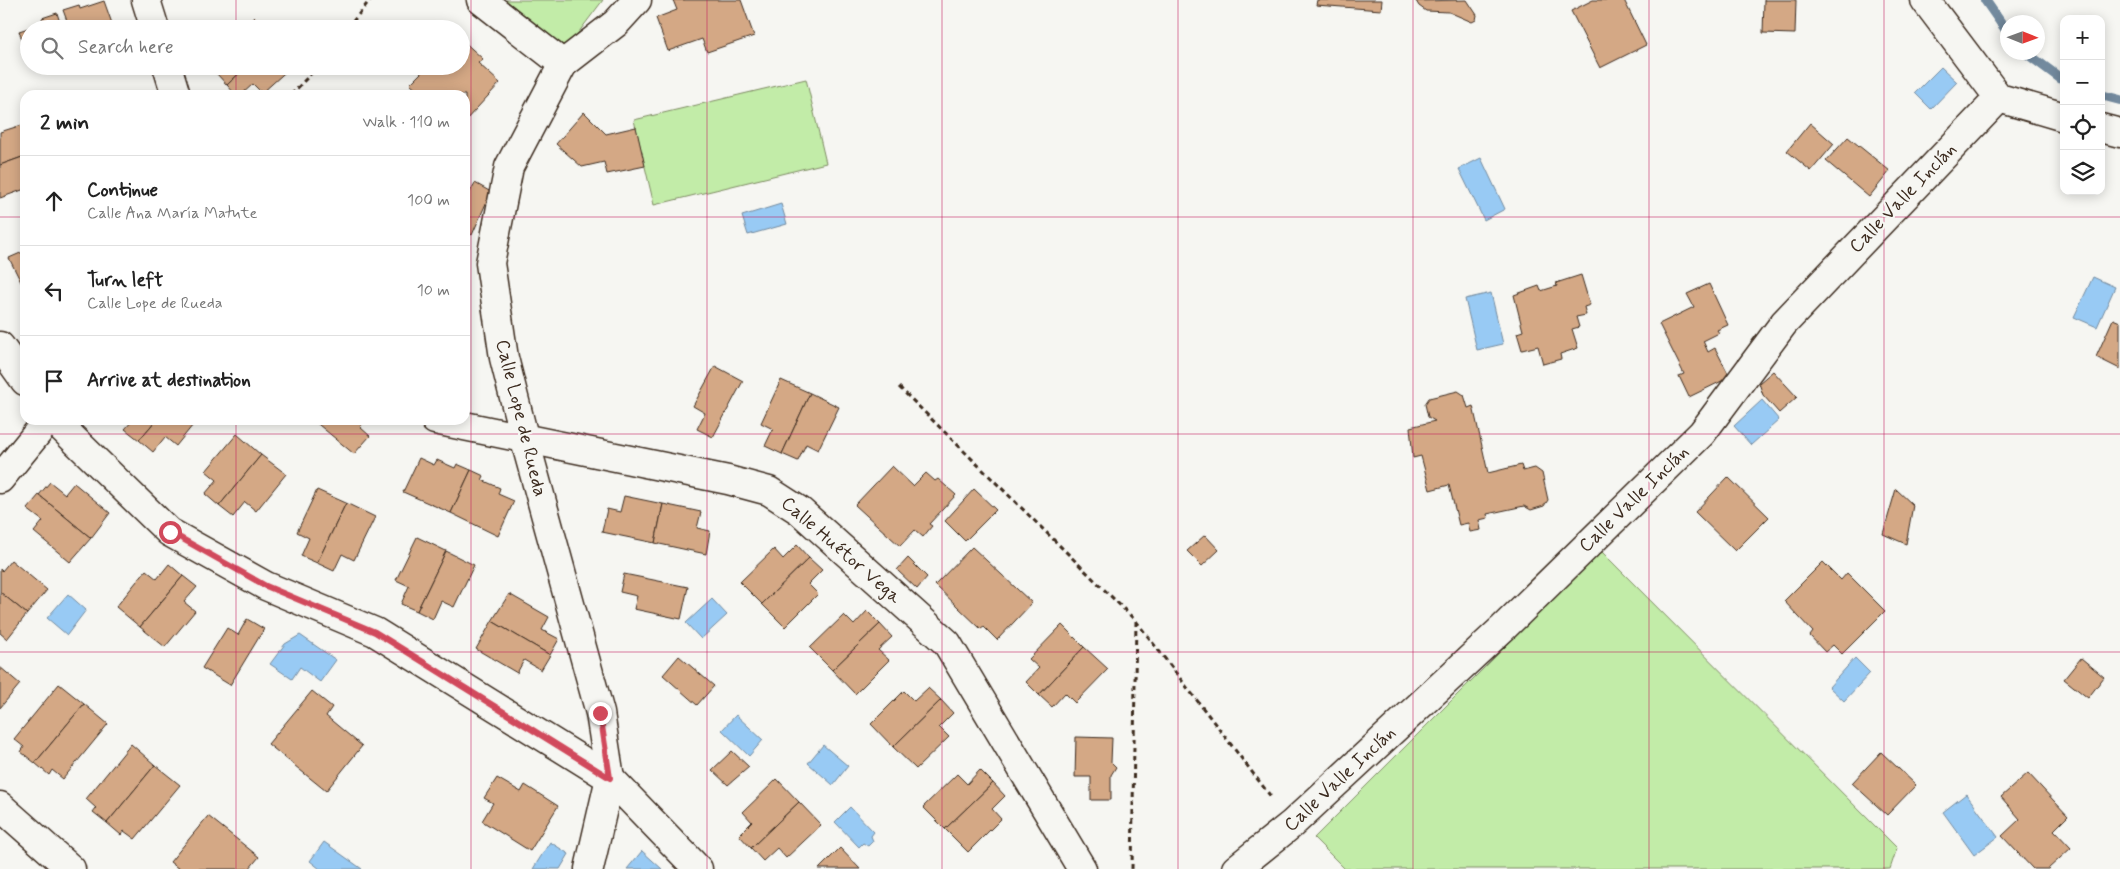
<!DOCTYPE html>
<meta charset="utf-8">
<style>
:root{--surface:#fff;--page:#f6f6f6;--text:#222;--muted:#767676;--line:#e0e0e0}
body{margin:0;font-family:Mynerve,sans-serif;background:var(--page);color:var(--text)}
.controls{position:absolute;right:15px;top:15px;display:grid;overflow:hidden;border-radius:10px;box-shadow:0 2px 12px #0003}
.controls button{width:45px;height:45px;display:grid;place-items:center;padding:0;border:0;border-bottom:1px solid var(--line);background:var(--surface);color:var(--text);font:25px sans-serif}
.compass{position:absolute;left:2000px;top:15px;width:45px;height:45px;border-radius:50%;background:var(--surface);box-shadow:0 2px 12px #0003;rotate:91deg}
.stop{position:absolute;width:15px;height:15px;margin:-11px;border:4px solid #d1495b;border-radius:50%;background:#fff}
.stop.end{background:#d1495b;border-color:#fff;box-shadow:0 1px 5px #0008}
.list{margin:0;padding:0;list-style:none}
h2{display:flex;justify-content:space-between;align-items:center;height:65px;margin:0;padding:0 20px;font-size:21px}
h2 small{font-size:16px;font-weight:400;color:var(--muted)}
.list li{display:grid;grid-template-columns:32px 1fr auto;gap:15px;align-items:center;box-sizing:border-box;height:90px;padding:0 20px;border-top:1px solid var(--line)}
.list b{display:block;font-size:19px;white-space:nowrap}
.list p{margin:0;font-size:16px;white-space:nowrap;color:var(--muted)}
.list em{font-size:16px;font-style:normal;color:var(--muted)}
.icon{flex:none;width:28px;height:28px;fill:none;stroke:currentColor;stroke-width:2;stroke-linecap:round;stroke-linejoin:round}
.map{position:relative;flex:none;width:2120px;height:869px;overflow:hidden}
.search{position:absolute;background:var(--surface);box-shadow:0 2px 12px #0003;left:20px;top:20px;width:450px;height:55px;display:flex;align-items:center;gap:12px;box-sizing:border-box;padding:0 18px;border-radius:28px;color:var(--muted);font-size:19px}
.panel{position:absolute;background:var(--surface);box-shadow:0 2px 12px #0003;left:20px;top:90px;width:450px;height:335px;border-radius:15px}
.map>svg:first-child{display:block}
</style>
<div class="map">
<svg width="2120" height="869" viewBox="0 0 2120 869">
<rect width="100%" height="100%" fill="#f6f6f2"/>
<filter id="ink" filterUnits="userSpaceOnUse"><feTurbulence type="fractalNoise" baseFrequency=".02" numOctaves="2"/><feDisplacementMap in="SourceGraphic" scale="10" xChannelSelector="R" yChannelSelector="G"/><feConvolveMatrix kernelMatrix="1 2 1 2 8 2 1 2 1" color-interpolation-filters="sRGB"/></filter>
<g filter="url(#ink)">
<g fill="#c2eca8" stroke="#7e8b63">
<path d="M506 0H603L566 49Z"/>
<path d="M806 79 826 163 654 205 634 120Z"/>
<path d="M1601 551 1897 848 1890 869H1345L1314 838Z"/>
</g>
<g fill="#98caf4" stroke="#738a9e">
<path d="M1941 67 1957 82 1931 109 1915 93Z"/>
<path d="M1481 158 1505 209 1484 220 1459 169Z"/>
<path d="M781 204 787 224 748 235 742 216Z"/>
<path d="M2093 277 2115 287 2097 327 2074 317Z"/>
<path d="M1491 293 1503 344 1477 350 1465 299Z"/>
<path d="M1762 400 1779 420 1751 445 1734 426Z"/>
<path d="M68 594 86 610 67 635 47 618Z"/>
<path d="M712 599 727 615 701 639 686 623Z"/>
<path d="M300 635 336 660 320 682 300 667 292 679 270 664 285 644Z"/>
<path d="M1855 658 1870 673 1844 701 1829 687Z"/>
<path d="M736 715 763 740 749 756 722 730Z"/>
<path d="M823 745 848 766 833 785 808 763Z"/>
<path d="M1966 794 1998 837 1974 855 1943 812Z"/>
<path d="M850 807 874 832 871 836 873 841 868 846 863 843 859 847 835 822Z"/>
<path d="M324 842 362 869H320L310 861Z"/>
<path d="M550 842 569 854 560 869H533Z"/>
<path d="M642 851 662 869H627Z"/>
</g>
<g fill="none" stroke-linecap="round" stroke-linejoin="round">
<g stroke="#738a9e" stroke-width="10">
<path d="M1985 0 2008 33"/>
<path d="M2025 52 2064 81"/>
<path d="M2101 95 2120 100"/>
</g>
</g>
<g fill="#d4a885" stroke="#3b2a1e">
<path d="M673 0H741L754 36 707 52 702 39 668 51 656 18 677 10Z"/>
<path d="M1317 0H1382L1381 10 1316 5Z"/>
<path d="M1467 0 1477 15 1476 20 1472 22 1449 12 1426 11 1419 6 1416 1Z"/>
<path d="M1593 0H1624L1646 45 1600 68 1571 11Z"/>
<path d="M1764 0H1796L1795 34 1763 33Z"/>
<path d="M104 1 114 29H70L63 10 79 5 80 9Z"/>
<path d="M57 13 62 29H29V60L19 31 44 23 42 18Z"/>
<path d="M255 17 266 29H242Z"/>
<path d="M461 39 483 59 478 63 500 83 465 121V95H422L410 84 428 66H461Z"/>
<path d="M223 66H247L227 85 216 73Z"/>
<path d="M247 66H292L262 93 253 84 241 95H236L227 85Z"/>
<path d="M584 112 606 134 636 127 645 166 607 174 604 162 582 167 556 144Z"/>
<path d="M1810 123 1834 144 1811 171 1787 151Z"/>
<path d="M25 124V156L0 165V132Z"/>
<path d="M1848 137 1890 171 1869 197 1826 161Z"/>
<path d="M25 156V189L0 198V165Z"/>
<path d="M475 183 491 192 472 235 465 230V200Z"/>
<path d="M25 251V285L23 286 9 258Z"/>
<path d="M1581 275 1590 305 1584 307 1586 315 1576 317 1579 327 1572 329 1578 348 1560 354 1561 359 1543 364 1538 346 1522 350 1517 333 1523 331 1514 295 1539 286 1541 291 1557 286 1556 283Z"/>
<path d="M1709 284 1728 325 1717 330 1719 333 1703 341 1708 352 1715 348 1730 377 1689 397 1679 376 1684 374 1659 324 1694 307 1687 294Z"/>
<path d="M2113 319 2120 322V369L2096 357Z"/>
<path d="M715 366 743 381 713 437 697 429 705 413 693 406Z"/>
<path d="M1773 371 1797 397 1779 413 1763 395 1759 383Z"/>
<path d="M781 380 810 393 782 454 765 446 773 429 761 423Z"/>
<path d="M1458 391 1464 395 1468 408 1473 406 1488 473 1521 465 1523 471 1535 468 1542 473 1548 500 1544 506 1531 510 1524 506 1487 514 1488 518 1479 520 1481 530 1470 532 1468 523 1459 525 1449 485 1430 490 1421 456 1413 458 1410 427 1435 421 1428 417 1425 404 1429 398Z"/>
<path d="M810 393 839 407 818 450 806 444 798 461 782 454Z"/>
<path d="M133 420H156L139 440 125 429Z"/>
<path d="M156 420H197L176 446 165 437 153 452 139 440Z"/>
<path d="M313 420H365L360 427 370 436 354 454Z"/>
<path d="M237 434 261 455 219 506 205 494 217 480 206 471Z"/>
<path d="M261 455 286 474 256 511 245 502 233 517 219 506Z"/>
<path d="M419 458 434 465 437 460 455 468 457 464 471 470 451 513 403 492Z"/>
<path d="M892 466 913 486 926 473 935 481 938 479 956 495 929 524 932 526 923 537 915 530 900 546 855 505Z"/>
<path d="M471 470 484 476 482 480 500 488 498 494 514 501 498 536 451 513Z"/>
<path d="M1728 477 1769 517 1735 551 1695 512Z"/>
<path d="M50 482 65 494 74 483 110 513 91 538 39 495Z"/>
<path d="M974 489 996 510 965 541 945 521Z"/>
<path d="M1896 489 1913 505 1906 544 1883 534Z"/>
<path d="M317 490 346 503 317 563 301 556 309 538 297 532Z"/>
<path d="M39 495 91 538 70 562 34 532 43 521 27 509Z"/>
<path d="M624 496 663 504 655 543 602 532 607 509 620 512Z"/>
<path d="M346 503 375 517 354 560 342 554 334 571 317 563Z"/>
<path d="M663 504 701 512 697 528 710 531 706 554 655 543Z"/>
<path d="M1205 535 1219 550 1202 566 1187 551Z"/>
<path d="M417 537 446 551 417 611 401 604 409 586 396 580Z"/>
<path d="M797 545 809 558 762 604 740 582 774 549 783 559Z"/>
<path d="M972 547 1032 603 997 640 984 627 981 629 935 585Z"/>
<path d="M446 551 474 565 454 607 441 601 433 619 417 611Z"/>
<path d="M809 558 822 570 808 584 818 594 785 627 762 604Z"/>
<path d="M908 558 927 577 917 589 897 570Z"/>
<path d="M11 560 47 590 27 614 0 592V569L2 571Z"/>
<path d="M1823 562 1841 580 1847 573 1885 611 1842 654 1833 645 1825 652 1810 636 1813 632 1784 601Z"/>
<path d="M169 564 183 576 140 627 116 607 146 570 157 579Z"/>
<path d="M624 574 688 587 681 619 634 609 637 596 620 592Z"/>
<path d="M183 576 197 587 184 602 195 611 165 647 140 627Z"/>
<path d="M0 592 27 614 7 639 0 633Z"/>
<path d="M509 594 549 617 542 630 559 639 550 655 492 621Z"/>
<path d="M867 611 880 624 832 670 810 648 844 615 854 625Z"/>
<path d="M247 619 264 629 230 685 202 668 227 628 238 635Z"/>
<path d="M492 621 550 655 541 670 524 660 517 673 476 649Z"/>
<path d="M880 624 892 637 878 650 889 660 855 694 832 670Z"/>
<path d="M1062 625 1084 647 1039 695 1026 682 1039 668 1029 659Z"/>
<path d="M1084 647 1108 669 1075 703 1065 693 1052 707 1039 695Z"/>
<path d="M679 656 714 686 697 705 663 675Z"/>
<path d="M2081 658 2104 677 2088 698 2064 679Z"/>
<path d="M0 667 20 684 0 708Z"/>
<path d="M59 684 84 704 35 763 21 752 24 747 14 739Z"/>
<path d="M928 688 941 700 893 747 871 724 904 691 914 701Z"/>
<path d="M312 691 332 707 326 716 362 746 326 791 268 744Z"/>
<path d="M941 700 953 713 939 727 949 737 916 769 893 747Z"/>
<path d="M84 704 108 724 63 779 52 770 49 775 35 763Z"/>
<path d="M1076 737 1112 738 1111 762 1116 767 1111 775V800H1091V777H1075Z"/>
<path d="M131 744 155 765 107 823 93 812 96 808 86 799Z"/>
<path d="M732 751 749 767 728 785 712 770Z"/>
<path d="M1881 752 1916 785 1887 815 1852 783Z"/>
<path d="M155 765 180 785 135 839 124 831 121 835 107 823Z"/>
<path d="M980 770 993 783 945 829 923 807 957 774 967 784Z"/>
<path d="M2028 773 2068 816 2054 830 2071 848 2048 869H2033L2002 836 2020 819 2001 797Z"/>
<path d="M497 778 521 792 525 785 558 806 530 851 482 821 493 803 484 798Z"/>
<path d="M777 779 799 802 751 848 739 835 752 822 743 812Z"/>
<path d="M993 783 1005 796 992 809 1001 819 968 852 945 829Z"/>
<path d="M799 802 821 825 786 858 777 848 763 861 751 848Z"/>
<path d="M208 816 259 857 249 869H179L170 862Z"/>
<path d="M840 848 860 869H819Z"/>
</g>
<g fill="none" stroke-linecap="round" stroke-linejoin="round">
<g stroke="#3b2a1e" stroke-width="31">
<g id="minor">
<path d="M146 0 155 29"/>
<path d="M481 0 563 64"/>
<path d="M1925 0 1999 98 2064 117"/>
<path d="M167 66 176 95"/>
<path d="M2101 128 2120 133"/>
<path d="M0 346 25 381"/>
<path d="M54 420 169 532 266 586 375 632 610 778 698 869"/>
<path d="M435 420 728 480 769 491 800 511 947 643 1082 869"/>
<path d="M0 479 48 420"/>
<path d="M0 806 71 869"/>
<path d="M589 869 610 778 600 713 524 437 504 358 490 263 509 167 563 64 616 23 637 0"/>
<path d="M1236 869 1292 824 1503 628 1702 433 1784 323 1999 98"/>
</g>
</g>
<g stroke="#3b2a1e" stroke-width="3" stroke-dasharray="5 4" stroke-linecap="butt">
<path d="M347 29 370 0"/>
<path d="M291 95 318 66"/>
<path d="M899 387 1136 621 1272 798"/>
<path d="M1132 869 1136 621"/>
</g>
<use href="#minor" stroke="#f6f6f2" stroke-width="28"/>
</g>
</g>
<g fill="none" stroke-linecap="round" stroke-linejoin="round" filter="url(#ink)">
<path stroke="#d1495b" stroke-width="6" d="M170 532 266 586 375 632 610 778 600 713"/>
</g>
<path fill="none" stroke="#c2185b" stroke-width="1" stroke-opacity="0.55" d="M236 0V29M471 0V869M707 0V869M942 0V869M1178 0V869M1413 0V869M1649 0V869M1884 0V869M236 66V95M0 217H25M465 217H2120M236 420V869M0 434H2120M0 652H2120"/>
<g text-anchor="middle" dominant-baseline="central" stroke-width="4.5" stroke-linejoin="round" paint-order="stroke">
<g font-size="19" fill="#3b2a1e" stroke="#f6f6f2">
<text transform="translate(1903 198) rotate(-46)">Calle Valle Inclán</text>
<text transform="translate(521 418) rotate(76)">Calle Lope de Rueda</text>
<text transform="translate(1634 499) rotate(-44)">Calle Valle Inclán</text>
<text transform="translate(841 550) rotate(41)">Calle Huétor Vega</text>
<text transform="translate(1340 779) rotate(-43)">Calle Valle Inclán</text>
</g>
</g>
</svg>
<div class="controls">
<button>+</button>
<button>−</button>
<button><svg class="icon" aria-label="locate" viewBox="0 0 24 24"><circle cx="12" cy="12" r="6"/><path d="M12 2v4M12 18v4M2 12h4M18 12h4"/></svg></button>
<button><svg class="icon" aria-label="layers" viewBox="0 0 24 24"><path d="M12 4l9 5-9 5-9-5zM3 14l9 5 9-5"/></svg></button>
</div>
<svg class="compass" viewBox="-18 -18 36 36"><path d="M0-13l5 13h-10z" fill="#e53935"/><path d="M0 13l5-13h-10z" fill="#767676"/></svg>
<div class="stop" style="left:170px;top:532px"></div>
<div class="stop end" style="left:600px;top:713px"></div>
<div class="search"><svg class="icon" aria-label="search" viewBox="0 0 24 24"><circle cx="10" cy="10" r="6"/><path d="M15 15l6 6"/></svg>Search here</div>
<section class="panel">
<h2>2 min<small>Walk · 110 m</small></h2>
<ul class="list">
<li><svg class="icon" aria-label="ahead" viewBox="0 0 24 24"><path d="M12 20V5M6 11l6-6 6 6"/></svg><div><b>Continue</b><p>Calle Ana María Matute</p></div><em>100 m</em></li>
<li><svg class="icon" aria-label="left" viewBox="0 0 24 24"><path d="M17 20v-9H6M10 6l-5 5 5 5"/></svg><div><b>Turn left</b><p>Calle Lope de Rueda</p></div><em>10 m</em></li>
<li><svg class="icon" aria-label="arrive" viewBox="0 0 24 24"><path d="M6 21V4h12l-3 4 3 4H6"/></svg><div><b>Arrive at destination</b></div></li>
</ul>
</section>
</div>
